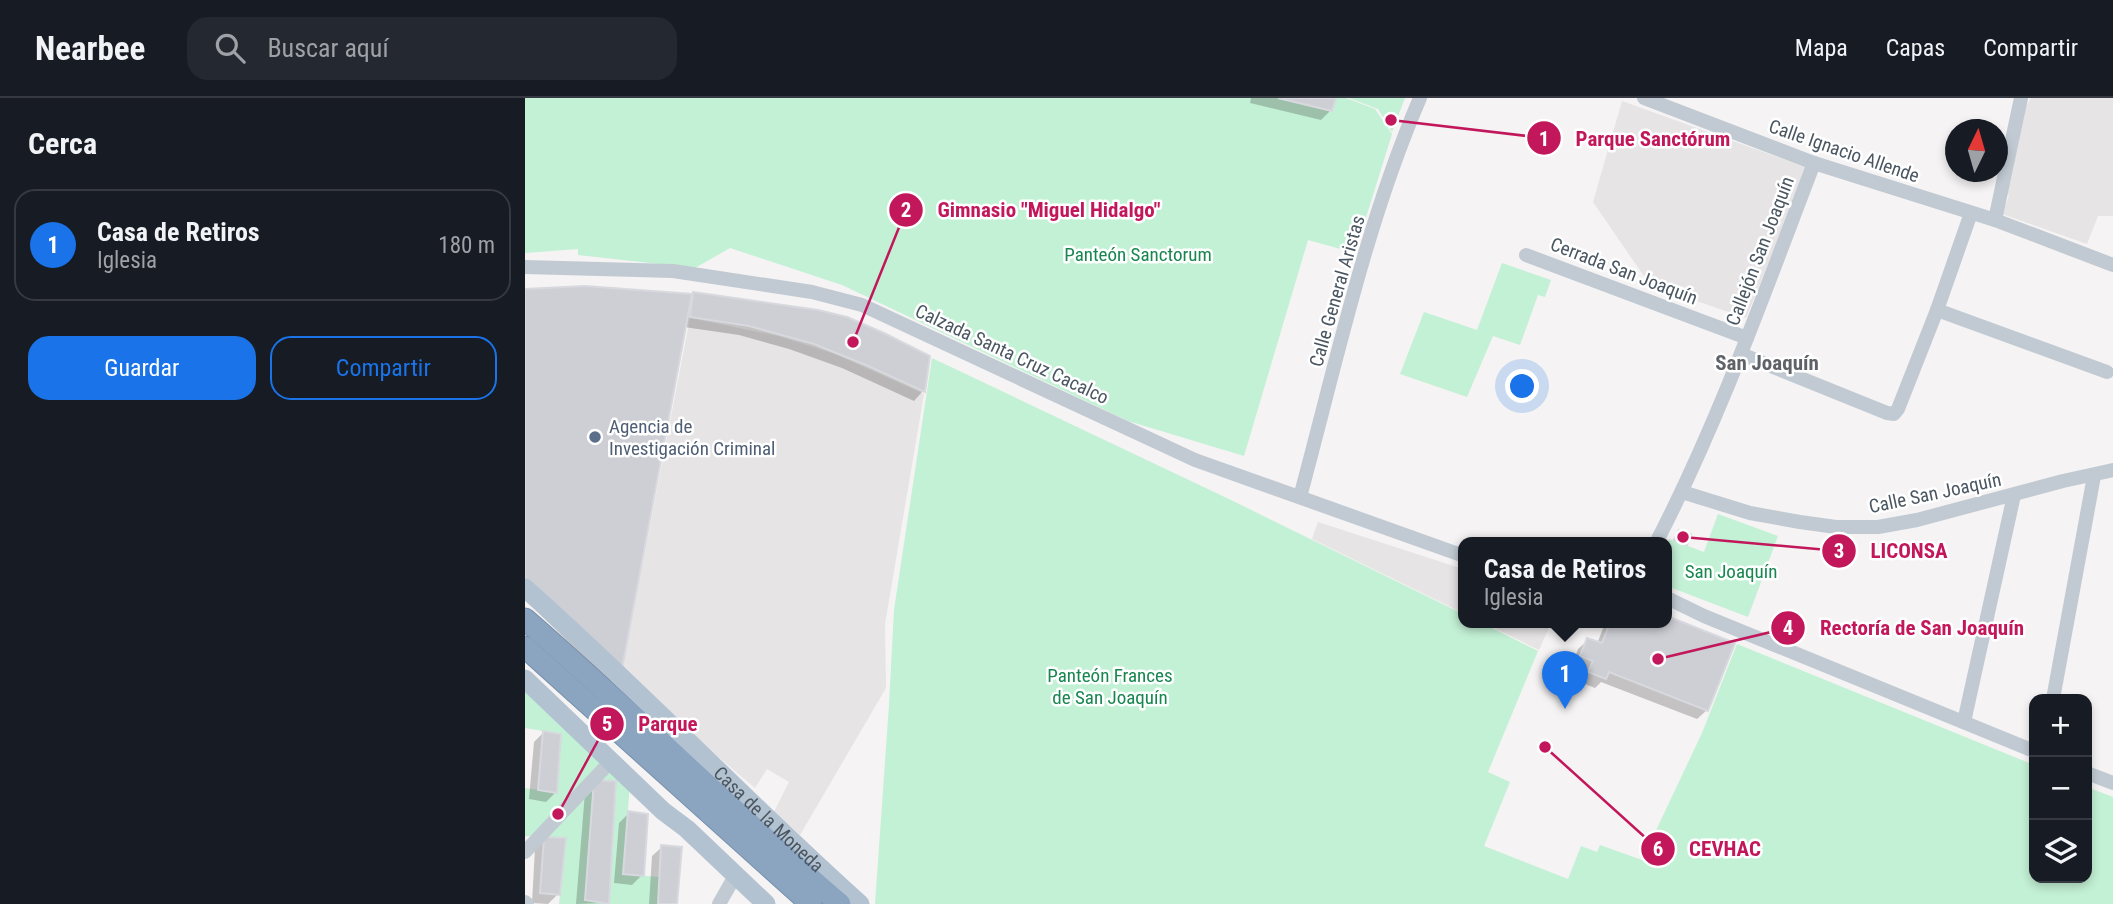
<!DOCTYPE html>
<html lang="es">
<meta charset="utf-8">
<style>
:root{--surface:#171b24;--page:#242831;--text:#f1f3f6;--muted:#9ea1a6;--line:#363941;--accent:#1a73e8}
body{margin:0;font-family:"Roboto Condensed",sans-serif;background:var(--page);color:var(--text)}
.controls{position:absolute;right:21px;bottom:21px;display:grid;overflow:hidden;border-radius:14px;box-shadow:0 4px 10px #0003}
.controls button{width:63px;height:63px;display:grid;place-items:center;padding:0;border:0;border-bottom:2px solid var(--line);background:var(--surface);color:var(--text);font:35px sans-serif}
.compass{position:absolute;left:1420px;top:21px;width:63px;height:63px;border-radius:50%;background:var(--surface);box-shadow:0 4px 10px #0003;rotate:5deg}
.you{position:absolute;left:998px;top:289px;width:24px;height:24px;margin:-18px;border:5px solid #fff;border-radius:50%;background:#1a73e8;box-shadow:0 0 0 10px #1a73e833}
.badge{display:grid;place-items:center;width:46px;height:46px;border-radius:50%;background:var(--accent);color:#fff;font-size:23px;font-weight:700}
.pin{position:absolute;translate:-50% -58px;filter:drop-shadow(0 2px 4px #0008)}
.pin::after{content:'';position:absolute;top:37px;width:24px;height:21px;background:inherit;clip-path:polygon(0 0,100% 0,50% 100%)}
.popup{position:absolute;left:933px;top:439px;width:214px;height:91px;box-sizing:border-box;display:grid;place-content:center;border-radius:14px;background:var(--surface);filter:drop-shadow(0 2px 5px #0005);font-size:23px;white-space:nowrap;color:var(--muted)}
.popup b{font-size:26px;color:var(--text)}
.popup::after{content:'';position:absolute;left:50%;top:100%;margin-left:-14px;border:14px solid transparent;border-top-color:var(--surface)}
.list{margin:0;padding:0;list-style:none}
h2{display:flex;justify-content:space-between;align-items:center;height:91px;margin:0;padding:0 28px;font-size:30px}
h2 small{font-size:23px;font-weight:400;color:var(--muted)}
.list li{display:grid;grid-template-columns:46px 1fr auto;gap:21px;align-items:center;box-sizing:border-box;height:112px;margin:0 14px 14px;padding:0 14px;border:2px solid var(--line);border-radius:21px}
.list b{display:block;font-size:26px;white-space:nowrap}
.list p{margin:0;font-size:23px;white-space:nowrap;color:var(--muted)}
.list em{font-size:23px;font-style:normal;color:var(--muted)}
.actions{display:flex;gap:14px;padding:21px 28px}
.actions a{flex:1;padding:16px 0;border:2px solid var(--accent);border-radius:21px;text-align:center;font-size:24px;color:var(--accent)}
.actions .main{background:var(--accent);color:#fff}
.icon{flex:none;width:38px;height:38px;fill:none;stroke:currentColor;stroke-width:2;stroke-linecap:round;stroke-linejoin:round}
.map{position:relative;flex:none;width:1588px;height:806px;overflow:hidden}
header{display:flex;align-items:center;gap:42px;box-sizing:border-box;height:98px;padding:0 35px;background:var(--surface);border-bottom:2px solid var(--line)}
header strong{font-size:33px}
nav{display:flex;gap:38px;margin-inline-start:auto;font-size:24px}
.search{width:490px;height:63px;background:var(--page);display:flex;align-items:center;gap:18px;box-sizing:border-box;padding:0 24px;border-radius:21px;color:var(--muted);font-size:26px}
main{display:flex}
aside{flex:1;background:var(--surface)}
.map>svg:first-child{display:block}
</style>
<header>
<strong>Nearbee</strong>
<div class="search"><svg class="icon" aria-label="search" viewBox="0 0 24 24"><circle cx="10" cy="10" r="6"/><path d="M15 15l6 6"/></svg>Buscar aquí</div>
<nav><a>Mapa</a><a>Capas</a><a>Compartir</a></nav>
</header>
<main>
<aside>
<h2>Cerca<small></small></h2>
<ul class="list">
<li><span class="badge">1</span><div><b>Casa de Retiros</b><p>Iglesia</p></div><em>180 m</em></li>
</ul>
<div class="actions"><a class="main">Guardar</a><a>Compartir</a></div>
</aside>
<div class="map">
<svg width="1588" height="806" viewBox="0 0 1588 806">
<rect width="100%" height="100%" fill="#f5f3f3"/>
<g fill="#e6e4e5">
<path d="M1506 0H1588V118H1573L1562 146 1477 116 1484 98 1480 93 1498 13Z"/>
<path d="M1097 3 1283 70 1221 220 1125 187 1068 104Z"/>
<path d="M165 220 253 238 310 256 399 296 360 526 361 590 275 737 249 714 264 684 242 671 230 690 96 577Z"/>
<path d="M793 424 938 471V515L787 441Z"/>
<path d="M959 525H1026L1014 552Z"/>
</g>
<g fill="#c3f1d5" fill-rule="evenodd">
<path d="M0 0H751L807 14 811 0H821L850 11 867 36 830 155 783 142 719 358 603 323 317 187 205 150 170 170 53 157V151L0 155Z"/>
<path d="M824 0H880L867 34 853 11Z"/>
<path d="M977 165 1026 182 1020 199 1013 197 995 247 968 238 942 299 875 276 899 214 952 232Z"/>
<path d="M407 260 706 402 938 516 939 525H957L1013 553 963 674 985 684 959 748 1043 781 1056 748 1072 754 1075 747 1117 762 1177 635 1212 546 1509 667V780H1562V689L1588 699V806H350L364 607 369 512Z"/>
<path d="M1193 416 1253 438 1223 519 1142 488V447L1144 441 1179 454Z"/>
<path d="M0 587 105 685 98 776 134 779 133 806H34L41 740 0 738V690L32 695 36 636 0 630ZM69 683 91 684 84 806 60 802Z"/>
</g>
<g fill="#0003">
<path d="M726 0H810L806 12 796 22 725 5Z"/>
<path d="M60 189 167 198 169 196 293 214 398 293 389 303 317 270 264 251 214 237 159 229 94 575 85 584 0 502V192Z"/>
<path d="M1142 520 1208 546 1182 612 1172 621 1076 584 1070 590 1055 584 1059 573 1047 568 1053 551 1063 542 1072 546 1080 525H1142Z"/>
<path d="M18 635 31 694 21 704 4 701 9 644Z"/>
<path d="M70 684 82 805 51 806 60 694Z"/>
<path d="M104 715 117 777 107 787 89 785 94 725Z"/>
<path d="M19 741 33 796 23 806 7 805 10 750Z"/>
<path d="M137 749 150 806H124L127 758Z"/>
</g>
<g fill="#cdcfd5" stroke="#d7d9de" stroke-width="2">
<path d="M753 0H811L807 13Z"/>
<path d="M60 188 167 196 96 576 0 483V191Z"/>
<path d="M168 194 293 212 322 219 359 235 405 258 400 294 343 268 289 246 224 228 165 219Z"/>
<path d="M1154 432 1166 436 1162 447 1149 442Z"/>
<path d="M1142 518 1210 545 1183 613 1084 574 1081 581 1063 574 1068 563 1055 558 1062 540 1077 545 1085 525H1142Z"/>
<path d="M18 633 36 636 32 695 13 692Z"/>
<path d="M69 682 91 683 84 806 60 802Z"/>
<path d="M103 713 123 716 119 778 98 776Z"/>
<path d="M19 739 41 740 35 797 15 795Z"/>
<path d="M136 747 157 749 152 806H133Z"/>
</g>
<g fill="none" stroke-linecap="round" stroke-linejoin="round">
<g stroke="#7690ad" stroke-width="23">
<g id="highway">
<path d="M0 521C107 614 207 714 315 806"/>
<path d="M0 549 286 806"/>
</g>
</g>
<g stroke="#c1cad2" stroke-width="14">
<path d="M1119 0 1289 65 1470 122 1588 167"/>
<path d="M1470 122 1496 0"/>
<path d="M1001 157 1222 240"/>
<path d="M0 169 148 173 287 194 337 207 670 362 939 458"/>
<path d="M1412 212 1582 274"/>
<path d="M1216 256 1362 315 1369 316 1373 311 1412 212 1446 115"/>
<path d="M1157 394 1225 415 1275 424 1311 429H1353L1392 422 1538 383 1588 372"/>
<path d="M775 399C811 266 840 128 895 0"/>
<path d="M1131 445C1194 323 1240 193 1289 65"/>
<path d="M1142 500 1179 518 1509 653"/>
<path d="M1528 601 1569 378"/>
<path d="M1439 624 1489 397"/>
<path d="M1562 675 1588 685"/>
<path d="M0 754 86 663"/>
<path d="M0 804 2 806"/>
<path d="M194 806 210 778"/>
</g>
<g stroke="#b3c2d1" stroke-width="19">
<path id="s1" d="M0 490C115 592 221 704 335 806"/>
<path d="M0 581 138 713 162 731 241 806"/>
</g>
<use href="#highway" stroke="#8ba5c1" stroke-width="21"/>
</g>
<circle fill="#5c6f8a" stroke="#fff" stroke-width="2.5" cx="70" cy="339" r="7"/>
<g text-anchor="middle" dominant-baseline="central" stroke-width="5" stroke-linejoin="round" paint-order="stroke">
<g font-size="19" fill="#4a5661" stroke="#fff">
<text transform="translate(1319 53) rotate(19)">Calle Ignacio Allende</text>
<text transform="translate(1235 153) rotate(-69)">Callejón San Joaquín</text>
<text transform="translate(1099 173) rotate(21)">Cerrada San Joaquín</text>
<text transform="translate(812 193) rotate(-74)">Calle General Aristas</text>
<text transform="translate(487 256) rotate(25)">Calzada Santa Cruz Cacalco</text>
<text transform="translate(1410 395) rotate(-12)">Calle San Joaquín</text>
<text stroke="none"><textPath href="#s1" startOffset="336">Casa de la Moneda</textPath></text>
</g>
<g font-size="19" fill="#17864f" stroke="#fff">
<text x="613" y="156">Panteón Sanctorum</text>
<text x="1206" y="473">San Joaquín</text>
<text x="585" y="577">Panteón Frances<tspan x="585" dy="22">de San Joaquín</tspan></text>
</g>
<g font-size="19" fill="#4e5e75" stroke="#fff" text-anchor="start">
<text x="84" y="328">Agencia de<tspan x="84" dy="22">Investigación Criminal</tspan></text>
</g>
<g font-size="21" font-weight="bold" fill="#5f6368" stroke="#fff">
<text x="1242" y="265">San Joaquín</text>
</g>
</g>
<path fill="none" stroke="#c2185b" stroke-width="2.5" d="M866 22L1019 40M328 244L381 112M1158 439L1314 453M1133 561L1263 530M33 716L82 626M1020 649L1133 751"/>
<g fill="#c2185b" stroke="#fff" stroke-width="2.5">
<circle cx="866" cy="22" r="7"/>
<circle cx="328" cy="244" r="7"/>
<circle cx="1158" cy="439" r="7"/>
<circle cx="1133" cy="561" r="7"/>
<circle cx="33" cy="716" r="7"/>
<circle cx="1020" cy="649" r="7"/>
<circle cx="1019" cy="40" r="18"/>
<circle cx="381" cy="112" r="18"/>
<circle cx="1314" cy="453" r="18"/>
<circle cx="1263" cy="530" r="18"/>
<circle cx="82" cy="626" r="18"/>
<circle cx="1133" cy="751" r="18"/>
</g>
<g font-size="21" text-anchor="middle" font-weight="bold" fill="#fff">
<text x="1019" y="48">1</text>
<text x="381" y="119">2</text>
<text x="1314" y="460">3</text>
<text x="1263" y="537">4</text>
<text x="82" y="633">5</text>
<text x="1133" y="758">6</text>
</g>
<g font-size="21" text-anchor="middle" font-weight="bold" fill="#c2185b" stroke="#fff" stroke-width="5" stroke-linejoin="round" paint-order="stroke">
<text x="1128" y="48">Parque Sanctórum</text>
<text x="524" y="119">Gimnasio "Miguel Hidalgo"</text>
<text x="1384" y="460">LICONSA</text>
<text x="1397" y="537">Rectoría de San Joaquín</text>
<text x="143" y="633">Parque</text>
<text x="1200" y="758">CEVHAC</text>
</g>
</svg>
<div class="controls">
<button>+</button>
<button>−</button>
<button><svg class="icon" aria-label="layers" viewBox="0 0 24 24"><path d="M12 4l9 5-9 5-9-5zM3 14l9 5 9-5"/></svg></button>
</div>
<svg class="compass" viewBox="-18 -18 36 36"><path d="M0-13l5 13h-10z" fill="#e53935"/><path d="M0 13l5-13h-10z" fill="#9ea1a6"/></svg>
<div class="you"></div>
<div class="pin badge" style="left:1040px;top:611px">1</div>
<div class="popup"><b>Casa de Retiros</b>Iglesia</div>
</div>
</main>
